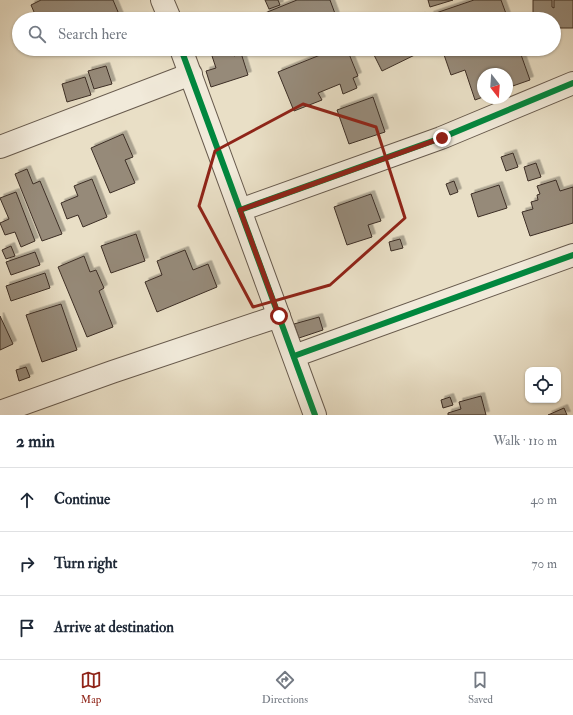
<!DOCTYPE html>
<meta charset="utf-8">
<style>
:root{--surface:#fff;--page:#f2f2f3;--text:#1f2937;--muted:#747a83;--line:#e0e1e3;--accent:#8f2418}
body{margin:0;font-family:"IM FELL Double Pica",serif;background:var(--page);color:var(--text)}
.controls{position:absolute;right:12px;bottom:12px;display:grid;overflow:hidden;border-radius:8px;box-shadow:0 1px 3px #0004}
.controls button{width:36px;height:36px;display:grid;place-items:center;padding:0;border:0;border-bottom:1px solid var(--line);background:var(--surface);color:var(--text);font:20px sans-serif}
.compass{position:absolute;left:477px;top:68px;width:36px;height:36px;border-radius:50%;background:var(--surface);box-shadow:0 1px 3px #0004;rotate:163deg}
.stop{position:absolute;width:12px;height:12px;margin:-9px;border:3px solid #8f2418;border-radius:50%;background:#fff}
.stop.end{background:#8f2418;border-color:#fff;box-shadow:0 1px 4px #0008}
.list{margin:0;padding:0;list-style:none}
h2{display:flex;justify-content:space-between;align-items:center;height:52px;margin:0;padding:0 16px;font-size:17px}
h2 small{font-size:13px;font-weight:400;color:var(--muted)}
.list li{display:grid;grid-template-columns:26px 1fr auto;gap:12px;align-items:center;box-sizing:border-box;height:64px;padding:0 16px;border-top:1px solid var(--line)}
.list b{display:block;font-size:15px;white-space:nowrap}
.list em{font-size:13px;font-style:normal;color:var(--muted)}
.icon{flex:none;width:22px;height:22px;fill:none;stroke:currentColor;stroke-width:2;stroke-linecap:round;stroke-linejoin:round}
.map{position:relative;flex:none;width:573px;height:415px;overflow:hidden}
.search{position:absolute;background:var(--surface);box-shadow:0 1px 3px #0004;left:12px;right:12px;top:12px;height:44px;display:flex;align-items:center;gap:10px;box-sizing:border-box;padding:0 14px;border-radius:22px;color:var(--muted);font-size:15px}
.sheet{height:244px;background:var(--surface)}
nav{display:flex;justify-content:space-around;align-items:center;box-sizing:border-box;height:56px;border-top:1px solid var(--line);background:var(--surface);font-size:11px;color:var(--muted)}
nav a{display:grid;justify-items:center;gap:2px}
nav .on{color:var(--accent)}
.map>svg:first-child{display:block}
</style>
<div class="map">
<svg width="573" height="415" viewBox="0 0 573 415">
<defs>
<filter id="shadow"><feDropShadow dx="3.5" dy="-3.5" stdDeviation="0" flood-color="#0004"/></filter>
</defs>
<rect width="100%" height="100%" fill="#e9dfc6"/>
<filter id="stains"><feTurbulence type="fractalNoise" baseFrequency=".005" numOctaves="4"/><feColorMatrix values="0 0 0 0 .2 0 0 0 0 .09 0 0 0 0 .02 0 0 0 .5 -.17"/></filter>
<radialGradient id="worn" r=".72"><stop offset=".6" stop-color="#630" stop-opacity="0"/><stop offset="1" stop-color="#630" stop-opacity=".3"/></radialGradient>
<g fill="#968a79" stroke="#3c2e25" filter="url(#shadow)">
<path d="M41 0H113L121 19H37L31 5Z"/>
<path d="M265 0H278L280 5 269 9Z"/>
<path d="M297 0H330L337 19H268L265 13Z"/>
<path d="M428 0H453L430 7Z"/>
<path d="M474 0H501L508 19H431L430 15Z"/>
<path d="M533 0H552V7L554 8V0H573V28H554V19H533Z"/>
<path d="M422 16 424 19H415Z"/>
<path d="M224 49H232L234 56 241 53 248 75 211 87 206 71 216 68 211 53Z"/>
<path d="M335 49H347L358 76 353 78 357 88 343 94 340 84 318 93 322 100 294 111 278 72Z"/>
<path d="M371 49H427L382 71Z"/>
<path d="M442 49H519L530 80 507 88V74H483V97L475 100 465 70 451 75Z"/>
<path d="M106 66 112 84 94 89 88 71Z"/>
<path d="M85 77 91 95 67 102 62 84Z"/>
<path d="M373 97 385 132 349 144 337 110Z"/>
<path d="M123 134 133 157 125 160 135 183 110 193 91 148Z"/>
<path d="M513 153 518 167 506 171 501 157Z"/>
<path d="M536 163 541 177 528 181 524 167Z"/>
<path d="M27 169 33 184 40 181 62 234 42 241 15 174Z"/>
<path d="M92 179 107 217 83 227 78 215 67 219 61 203 78 196 74 186Z"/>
<path d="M556 180 560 191 573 187V223L530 236 522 212 533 209 531 202 538 200 537 195 540 194 537 186Z"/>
<path d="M454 181 458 192 450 195 446 184Z"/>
<path d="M499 185 507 208 478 217 471 194Z"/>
<path d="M16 192 35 241 21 247 15 232 5 235 0 223 9 219 0 198Z"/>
<path d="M371 194 381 221 368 225 372 237 347 245 334 207Z"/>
<path d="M136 234 145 261 111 273 101 246Z"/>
<path d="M400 239 403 248 391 251 389 242Z"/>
<path d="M11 246 15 256 6 259 2 250Z"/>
<path d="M185 250 193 270 208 264 217 287 157 312 145 282 162 275 157 261Z"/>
<path d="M35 252 40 265 11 275 6 262Z"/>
<path d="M84 256 90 272 96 270 104 288 99 291 113 327 87 337 58 267Z"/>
<path d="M45 273 50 288 11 301 6 286Z"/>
<path d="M61 304 77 350 42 362 26 315Z"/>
<path d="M0 316 13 344 0 350Z"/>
<path d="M319 317 323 330 299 338 294 324Z"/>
<path d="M26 367 30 377 19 381 16 370Z"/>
<path d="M481 396 486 415H448V413L461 409 459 402Z"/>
<path d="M450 397 453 405 443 408 441 400Z"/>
<path d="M564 408 567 415H548Z"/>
</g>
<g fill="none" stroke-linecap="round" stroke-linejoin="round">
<g stroke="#675a4d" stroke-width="24">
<g id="minor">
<path d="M162 0 170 19"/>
<path d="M181 49 315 415"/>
<path d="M0 147 191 74"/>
<path d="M240 210 441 138 573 83"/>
<path d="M294 356 573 255"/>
<path d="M0 412 112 372 279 316"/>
</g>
</g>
<use href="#minor" stroke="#f1eada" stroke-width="22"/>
<g stroke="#f1eada" stroke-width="8">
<g id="cycleway">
<path d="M181 49 315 415"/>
<path d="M240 210 441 138 573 83"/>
<path d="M294 356 573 255"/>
</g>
</g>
<use href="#cycleway" stroke="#00873e" stroke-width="6"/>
</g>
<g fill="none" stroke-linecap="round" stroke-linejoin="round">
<path stroke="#8f2418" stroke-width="5" d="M279 316 240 210 442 138"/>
</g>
<path fill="none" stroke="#8f2418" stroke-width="3" stroke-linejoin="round" d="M303 104 376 127 405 218 330 285 253 307 199 206 215 151Z"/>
<rect width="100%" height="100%" filter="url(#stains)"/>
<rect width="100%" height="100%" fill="url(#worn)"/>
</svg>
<div class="controls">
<button><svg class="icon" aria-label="locate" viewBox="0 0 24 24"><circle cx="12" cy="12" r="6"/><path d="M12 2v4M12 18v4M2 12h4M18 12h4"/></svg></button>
</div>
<svg class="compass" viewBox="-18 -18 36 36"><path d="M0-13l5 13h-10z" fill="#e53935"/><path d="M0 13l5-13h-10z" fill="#747a83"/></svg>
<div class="stop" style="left:279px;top:316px"></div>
<div class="stop end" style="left:442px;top:138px"></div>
<div class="search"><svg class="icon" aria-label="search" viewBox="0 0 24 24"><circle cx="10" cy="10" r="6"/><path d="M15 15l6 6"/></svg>Search here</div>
</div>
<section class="sheet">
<h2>2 min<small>Walk · 110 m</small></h2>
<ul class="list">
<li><svg class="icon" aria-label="ahead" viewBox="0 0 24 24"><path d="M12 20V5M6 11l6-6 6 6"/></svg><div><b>Continue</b></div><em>40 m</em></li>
<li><svg class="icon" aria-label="right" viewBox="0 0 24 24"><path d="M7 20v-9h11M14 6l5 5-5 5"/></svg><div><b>Turn right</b></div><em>70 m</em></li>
<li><svg class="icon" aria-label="arrive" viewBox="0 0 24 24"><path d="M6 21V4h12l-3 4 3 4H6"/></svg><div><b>Arrive at destination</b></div></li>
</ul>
</section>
<nav>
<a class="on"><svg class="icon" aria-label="map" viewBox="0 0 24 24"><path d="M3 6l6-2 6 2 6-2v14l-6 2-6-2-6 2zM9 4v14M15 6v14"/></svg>Map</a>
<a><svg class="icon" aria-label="directions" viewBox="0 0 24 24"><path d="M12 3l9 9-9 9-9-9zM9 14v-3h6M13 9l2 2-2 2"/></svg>Directions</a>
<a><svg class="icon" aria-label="saved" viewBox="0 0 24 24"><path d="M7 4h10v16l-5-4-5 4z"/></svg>Saved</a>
</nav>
